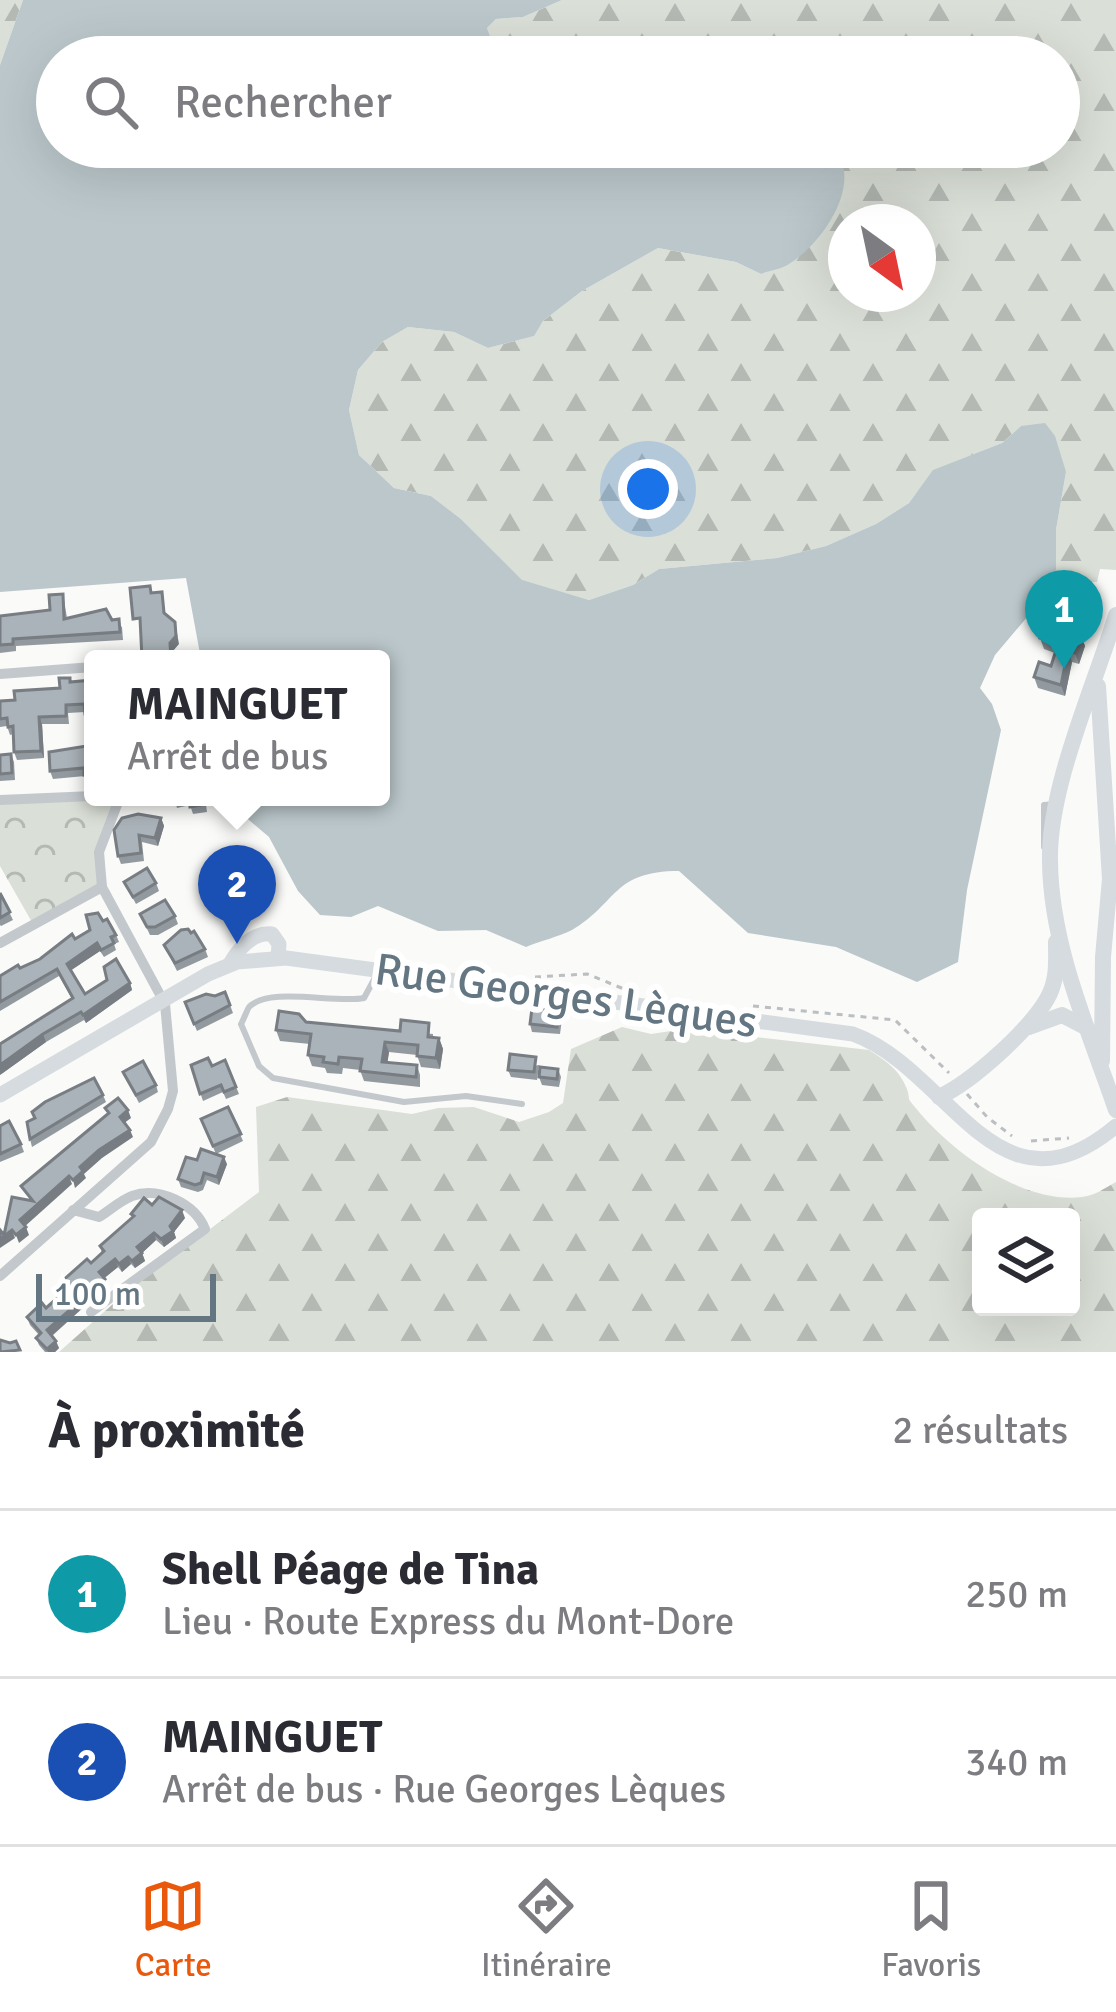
<!DOCTYPE html>
<html lang="fr">
<meta charset="utf-8">
<style>
:root{--surface:#fff;--page:#f2f2f3;--text:#2b2b33;--muted:#7c7c81;--line:#e1e1e2;--accent:#ea580c}
body{margin:0;font-family:Signika,sans-serif;background:var(--page);color:var(--text)}
.controls{position:absolute;right:36px;bottom:36px;display:grid;overflow:hidden;border-radius:12px;box-shadow:0 12px 48px #0002}
.controls button{width:108px;height:108px;display:grid;place-items:center;padding:0;border:0;border-bottom:3px solid var(--line);background:var(--surface);color:var(--text);font:60px sans-serif}
.compass{position:absolute;left:828px;top:204px;width:108px;height:108px;border-radius:50%;background:var(--surface);box-shadow:0 12px 48px #0002;rotate:147deg}
.scale{position:absolute;left:36px;bottom:30px;width:180px;box-sizing:border-box;padding-left:12px;border:6px solid #657683;border-top:0;font-size:33px;line-height:42px;white-space:nowrap;color:#657683;-webkit-text-stroke:9px #fff;paint-order:stroke}
.you{position:absolute;left:648px;top:489px;width:42px;height:42px;margin:-30px;border:9px solid #fff;border-radius:50%;background:#1a73e8;box-shadow:0 0 0 18px #1a73e833}
.badge{display:grid;place-items:center;width:78px;height:78px;border-radius:50%;background:var(--accent);color:#fff;font-size:39px;font-weight:700}
.pin{position:absolute;translate:-50% -99px;filter:drop-shadow(0 3px 6px #0008)}
.pin::after{content:'';position:absolute;top:63px;width:42px;height:36px;background:inherit;clip-path:polygon(0 0,100% 0,50% 100%)}
.popup{position:absolute;left:84px;top:650px;width:306px;height:156px;box-sizing:border-box;display:grid;place-content:center;border-radius:12px;background:var(--surface);filter:drop-shadow(0 3px 9px #0005);font-size:39px;white-space:nowrap;color:var(--muted)}
.popup b{font-size:45px;color:var(--text)}
.popup::after{content:'';position:absolute;left:50%;top:100%;margin-left:-24px;border:24px solid transparent;border-top-color:var(--surface)}
.list{margin:0;padding:0;list-style:none}
h2{display:flex;justify-content:space-between;align-items:center;height:156px;margin:0;padding:0 48px;font-size:51px}
h2 small{font-size:39px;font-weight:400;color:var(--muted)}
.list li{display:grid;grid-template-columns:78px 1fr auto;gap:36px;align-items:center;box-sizing:border-box;height:168px;padding:0 48px;border-top:3px solid var(--line)}
.list b{display:block;font-size:45px;white-space:nowrap}
.list p{margin:0;font-size:39px;white-space:nowrap;color:var(--muted)}
.list em{font-size:39px;font-style:normal;color:var(--muted)}
.icon{flex:none;width:66px;height:66px;fill:none;stroke:currentColor;stroke-width:2;stroke-linecap:round;stroke-linejoin:round}
.map{position:relative;flex:none;width:1116px;height:1352px;overflow:hidden}
.search{position:absolute;background:var(--surface);box-shadow:0 12px 48px #0002;left:36px;right:36px;top:36px;height:132px;display:flex;align-items:center;gap:30px;box-sizing:border-box;padding:0 42px;border-radius:66px;color:var(--muted);font-size:45px}
.sheet{height:492px;background:var(--surface)}
nav{display:flex;justify-content:space-around;align-items:center;box-sizing:border-box;height:168px;border-top:3px solid var(--line);background:var(--surface);font-size:33px;color:var(--muted)}
nav a{display:grid;justify-items:center;gap:6px}
nav .on{color:var(--accent)}
.map>svg:first-child{display:block}
</style>
<div class="map">
<svg width="1116" height="1352" viewBox="0 0 1116 1352">
<defs>
<pattern id="forest-firs" width="22" height="20" patternUnits="userSpaceOnUse" patternTransform="scale(3)"><rect width="22" height="20" fill="#dadfd7"/><path d="M5 1l3.5 6h-7zM16 11l3.5 6h-7z" fill="#b4b9b4"/></pattern>
<pattern id="park-crowns" width="20" height="18" patternUnits="userSpaceOnUse" patternTransform="scale(3)"><rect width="20" height="18" fill="#dadfd7"/><path d="M2 6a3 3 0 1 1 6 0M12 15a3 3 0 1 1 6 0" fill="none" stroke="#b4b9b4"/></pattern>
</defs>
<rect width="100%" height="100%" fill="#fafaf8"/>
<g fill="url(#forest-firs)" fill-rule="evenodd">
<path d="M0 0H23L0 65Z"/>
<path d="M562 0H1116V570L1100 569 1097 582 1051 581 1056 570V530L1066 472 1021 426 1002 443 934 470 909 503 876 524 826 546 777 558 659 569 633 585 589 600 522 581 461 519 431 496 394 488 359 455 349 410 358 370 382 342 408 327 454 332 488 348 533 336 543 321 582 291 658 248 736 262 761 274C825 251 831 218 842 157L833 147H1059V57H643L568 46 543 55 514 53 494 46 487 28 496 19 523 17ZM846 222H918V294H846Z"/>
<path d="M622 1027 651 1034 684 1029 869 1050C886 1061 899 1069 907 1089 911 1102 906 1096 914 1106 950 1151 1021 1204 1082 1197 1094 1196 1105 1188 1116 1182V1352H59L123 1295 259 1192 256 1107 287 1097 412 1114 438 1108 474 1107 519 1122 549 1112 563 1103 571 1049ZM981 1217H1071V1307H981Z"/>
</g>
<path fill="url(#park-crowns)" d="M119 798 99 852 102 887 33 924 0 866V800Z"/>
<path fill="#bbc7cb" d="M23 0H562L523 17 496 19 487 28 494 46 514 53 543 55 567 46 643 57H57V147H833C865 182 823 243 789 264 781 269 769 271 761 274L736 262 658 248 582 291 543 321 534 336 488 348 454 332 408 327 382 342 358 370 349 410 359 455 394 488 431 496 461 519 522 580 589 600 633 585 659 569 777 558 826 546 876 524 909 503 933 470 1002 443 1021 426 1045 423 1055 436 1066 472 1056 530V570L1044 597 995 655 980 688 992 704 1001 730 967 890 958 962 917 982 836 947 748 933 679 871C612 871 618 903 572 930 558 937 540 941 526 947L486 930 438 931 378 906 351 917 320 915 298 891 269 837 235 808 213 797H381V659H201L186 578 0 592V65Z"/>
<g fill="none" stroke-linecap="round" stroke-linejoin="round">
<g stroke="#bbbfc2" stroke-width="3" stroke-dasharray="6 6" stroke-linecap="butt">
<path d="M535 977 587 974 624 989"/>
<path d="M753 1006 895 1020 949 1073"/>
<path d="M967 1094 987 1117 1012 1136"/>
<path d="M1031 1141 1069 1138"/>
</g>
<g stroke="#c3c8cc" stroke-width="6">
<path d="M1044 847V805L1054 804"/>
<path d="M377 974 364 998C336 1004 269 986 249 1007 248 1008 242 1023 241 1024L259 1066 273 1078 404 1102 466 1096 522 1104"/>
</g>
<g stroke="#c3c8cc" stroke-width="10">
<path d="M0 674 93 667"/>
<path d="M0 800 93 796"/>
<path d="M0 943 102 887"/>
<path d="M73 1210 99 1217C109 1211 121 1200 132 1196 159 1186 195 1204 205 1229L91 1312"/>
<path d="M0 1276 151 1142 168 1109 173 1091 165 1004 102 887 99 852 120 797"/>
</g>
<g stroke="#d6dbdf" stroke-width="15">
<path d="M230 964C239 948 253 932 272 934L279 944 278 958"/>
<path d="M0 1095 208 974 237 962 286 958 853 1034C950 1069 997 1226 1116 1126"/>
</g>
<g stroke="#d6dbdf" stroke-width="16">
<path d="M1116 615C1094 687 1048 788 1050 862 1051 947 1089 1031 1116 1110"/>
<path d="M1098 686 1110 879 1103 957 1102 1061"/>
<path d="M1029 1027 1062 1015 1087 1028"/>
<path d="M939 1097C972 1082 1029 1030 1047 999 1058 980 1056 962 1056 942"/>
</g>
</g>
<g fill="#929a9f">
<path d="M63 594 67 618 112 620 122 627 123 640 16 646V651L0 653V616L50 610Z"/>
<path d="M1080 634 1085 646 1079 664 1072 662 1065 696 1038 688 1034 677 1051 666 1055 653 1044 649 1040 638Z"/>
<path d="M70 678 72 682 93 680V722H87L85 712 68 713 69 724H42L44 758 17 760 14 752 13 734 10 735 7 726 0 727V701L15 700 60 688Z"/>
<path d="M93 745V782H87L85 776 53 779 50 771Z"/>
<path d="M11 754 14 762 15 780 0 781V755Z"/>
<path d="M174 797H205L207 812 193 814 190 805 177 808Z"/>
<path d="M122 818H161L164 826 158 846 142 842 144 861 121 864 118 856Z"/>
<path d="M124 882 156 883 159 891 136 904Z"/>
<path d="M0 893 13 920 1 926 0 925Z"/>
<path d="M140 914 175 916 178 924 158 935H150Z"/>
<path d="M103 921 116 935 119 942 114 944 116 950 104 957 100 951 71 970 85 994 130 983 132 990 86 1023 84 1020 46 1042 0 1075 72 999 59 976 0 1011V976L40 959Z"/>
<path d="M191 933 205 949 208 957 177 971 164 945Z"/>
<path d="M225 992 233 1013 197 1031 185 1002 215 996Z"/>
<path d="M562 1019 560 1034 532 1032 530 1024Z"/>
<path d="M306 1022 433 1034V1037L439 1038 443 1049 440 1069 421 1067 417 1055 389 1052 387 1063 417 1065 420 1075V1087L364 1081 360 1070 343 1068 342 1074 327 1073 325 1068 312 1066 308 1055 310 1044 280 1041 276 1030Z"/>
<path d="M225 1060 239 1094 226 1099 223 1092 203 1101 191 1065 212 1066Z"/>
<path d="M539 1065 537 1080 511 1077 508 1070Z"/>
<path d="M558 1069 561 1077 559 1087 542 1085 539 1077Z"/>
<path d="M123 1072 156 1085 158 1092 139 1103Z"/>
<path d="M103 1095 106 1102 32 1147 30 1139 34 1119 32 1112Z"/>
<path d="M228 1107 243 1141 216 1154 201 1119Z"/>
<path d="M0 1126 21 1144 24 1152 0 1162Z"/>
<path d="M197 1160 227 1164 219 1185 207 1180 203 1190 198 1192 181 1187 178 1179Z"/>
<path d="M152 1205 185 1218 174 1232 176 1238 164 1247 156 1240 142 1253 145 1261 135 1268 131 1264 122 1272 118 1267 104 1278 107 1286 52 1336 59 1348 55 1352H45L39 1345 36 1338 39 1335 30 1325 27 1317 46 1308 60 1296 58 1289 102 1253 100 1246 132 1218 131 1214Z"/>
</g>
<g fill="#777d82">
<path d="M175 622 179 644 173 651 174 659H171L170 643Z"/>
<path d="M1080 634 1085 646 1079 664 1075 653Z"/>
<path d="M1068 650 1072 662 1065 696 1061 685Z"/>
<path d="M39 717 42 724 44 758 41 751Z"/>
<path d="M161 818 164 826 158 846 155 838Z"/>
<path d="M97 943 100 951 70 971 67 964Z"/>
<path d="M130 983 132 990 86 1023 83 1015Z"/>
<path d="M43 1034 46 1042 0 1075V1065Z"/>
<path d="M439 1038 443 1049 440 1069 436 1058Z"/>
<path d="M385 1042 389 1052 386 1073 382 1062Z"/>
<path d="M128 1110 131 1118 123 1124 120 1117Z"/>
<path d="M130 1130 133 1137 102 1158 84 1174 86 1178 75 1188 73 1180 80 1167 99 1150Z"/>
<path d="M224 1157 227 1164 219 1185 217 1177Z"/>
<path d="M69 1176 72 1184 23 1228 20 1220Z"/>
<path d="M182 1210 185 1218 174 1232 176 1238 164 1247 161 1239Z"/>
<path d="M26 1227 29 1235 19 1243 16 1235Z"/>
<path d="M12 1230 15 1238 0 1248V1239Z"/>
<path d="M154 1233 156 1240 140 1255 137 1247Z"/>
<path d="M142 1253 145 1261 135 1268 132 1261Z"/>
<path d="M128 1257 131 1264 122 1272 119 1264Z"/>
<path d="M115 1259 118 1267 102 1280 99 1272Z"/>
<path d="M105 1279 107 1286 49 1338 47 1330Z"/>
<path d="M56 1341 59 1348 55 1352H48L47 1349Z"/>
</g>
<g fill="#aab3b9" stroke="#777d82" stroke-width="3">
<path d="M150 586 151 593 162 592 164 613 175 622 176 636 170 643 171 659H142L140 618 133 619 130 588Z"/>
<path d="M63 594 64 619 106 609 112 620 119 619 120 632 13 639V644L0 645V616L50 610 49 595Z"/>
<path d="M1045 623 1080 634 1075 653 1068 650 1061 685 1034 677 1039 662 1051 666 1058 644 1040 638Z"/>
<path d="M59 678H70V682L93 680V714H85L84 704 66 705V716L39 717 41 751 14 752 13 726 8 727 7 718 0 719V701L15 700 14 691 60 688Z"/>
<path d="M93 745V774L84 775V768L50 771 49 752Z"/>
<path d="M11 754 12 773 0 774V755Z"/>
<path d="M174 797H203L205 804 190 807 189 798 175 800Z"/>
<path d="M138 814 161 818 155 838 139 835 141 853 118 856 114 830 122 818Z"/>
<path d="M147 868 156 883 133 897 124 882Z"/>
<path d="M0 893 10 912 0 918Z"/>
<path d="M165 900 175 916 155 927H147L140 914Z"/>
<path d="M98 913 103 921 107 919 116 935 111 937 114 943 101 950 97 943 67 964 85 994 107 980 104 967 116 959 130 983 83 1015 81 1012 43 1034 0 1065V1044L73 998 57 969 0 1002V976L18 965 20 968 40 959 72 934 75 939 90 930 86 915Z"/>
<path d="M188 929 191 933 194 931 205 949 175 963 164 945 181 930Z"/>
<path d="M225 992 230 1005 194 1024 185 1002 206 994 215 996Z"/>
<path d="M532 1008 559 1012 557 1027 530 1024Z"/>
<path d="M279 1011 299 1014 306 1022 400 1031 401 1020 429 1023 428 1037 439 1038 436 1058 417 1056 418 1045 385 1042 382 1062 417 1065 416 1077 360 1071 362 1059 339 1057 338 1064 323 1062 324 1057 308 1055 311 1034 276 1030Z"/>
<path d="M510 1054 536 1057 534 1072 508 1070Z"/>
<path d="M208 1058 212 1066 225 1060 236 1087 224 1092 221 1085 200 1094 191 1065Z"/>
<path d="M143 1061 156 1085 136 1095 123 1072Z"/>
<path d="M540 1067 558 1069 557 1079 539 1077Z"/>
<path d="M94 1078 103 1095 30 1139 27 1122 35 1118 32 1112 45 1102Z"/>
<path d="M118 1098 128 1110 120 1117 130 1130 99 1150 80 1167 83 1171 73 1180 69 1176 20 1220 26 1227 16 1235 12 1230 0 1239V1230L4 1235 12 1197 33 1201 21 1186 109 1113 105 1108Z"/>
<path d="M228 1107 241 1134 213 1146 201 1119Z"/>
<path d="M9 1121 21 1144 0 1154V1126Z"/>
<path d="M201 1149 224 1157 217 1177 204 1173 201 1183 195 1185 178 1179 186 1157 197 1160Z"/>
<path d="M159 1197 182 1210 170 1226 173 1231 161 1239 154 1233 137 1247 142 1253 132 1261 128 1257 119 1264 115 1259 99 1272 105 1279 47 1330 56 1341 47 1349 36 1338 41 1333 27 1317 42 1303 46 1308 62 1294 58 1289 60 1283 87 1259 91 1263 104 1251 100 1246 134 1216 131 1214 144 1198 152 1205Z"/>
<path d="M0 1340 10 1343 16 1341 20 1350 0 1352Z"/>
</g>
<g text-anchor="middle" dominant-baseline="central" stroke-width="12" stroke-linejoin="round" paint-order="stroke">
<g font-size="45" fill="#657683" stroke="#fff">
<text transform="translate(566 996) rotate(8)">Rue Georges Lèques</text>
</g>
</g>
</svg>
<div class="controls">
<button><svg class="icon" aria-label="layers" viewBox="0 0 24 24"><path d="M12 4l9 5-9 5-9-5zM3 14l9 5 9-5"/></svg></button>
</div>
<svg class="compass" viewBox="-18 -18 36 36"><path d="M0-13l5 13h-10z" fill="#e53935"/><path d="M0 13l5-13h-10z" fill="#7c7c81"/></svg>
<div class="scale">100 m</div>
<div class="you"></div>
<div class="pin badge" style="left:1064px;top:669px;background:#0f9aa8">1</div>
<div class="pin badge" style="left:237px;top:944px;background:#1a4fb4">2</div>
<div class="popup"><b>MAINGUET</b>Arrêt de bus</div>
<div class="search"><svg class="icon" aria-label="search" viewBox="0 0 24 24"><circle cx="10" cy="10" r="6"/><path d="M15 15l6 6"/></svg>Rechercher</div>
</div>
<section class="sheet">
<h2>À proximité<small>2 résultats</small></h2>
<ul class="list">
<li><span class="badge" style="background:#0f9aa8">1</span><div><b>Shell Péage de Tina</b><p>Lieu · Route Express du Mont-Dore</p></div><em>250 m</em></li>
<li><span class="badge" style="background:#1a4fb4">2</span><div><b>MAINGUET</b><p>Arrêt de bus · Rue Georges Lèques</p></div><em>340 m</em></li>
</ul>
</section>
<nav>
<a class="on"><svg class="icon" aria-label="map" viewBox="0 0 24 24"><path d="M3 6l6-2 6 2 6-2v14l-6 2-6-2-6 2zM9 4v14M15 6v14"/></svg>Carte</a>
<a><svg class="icon" aria-label="directions" viewBox="0 0 24 24"><path d="M12 3l9 9-9 9-9-9zM9 14v-3h6M13 9l2 2-2 2"/></svg>Itinéraire</a>
<a><svg class="icon" aria-label="saved" viewBox="0 0 24 24"><path d="M7 4h10v16l-5-4-5 4z"/></svg>Favoris</a>
</nav>
